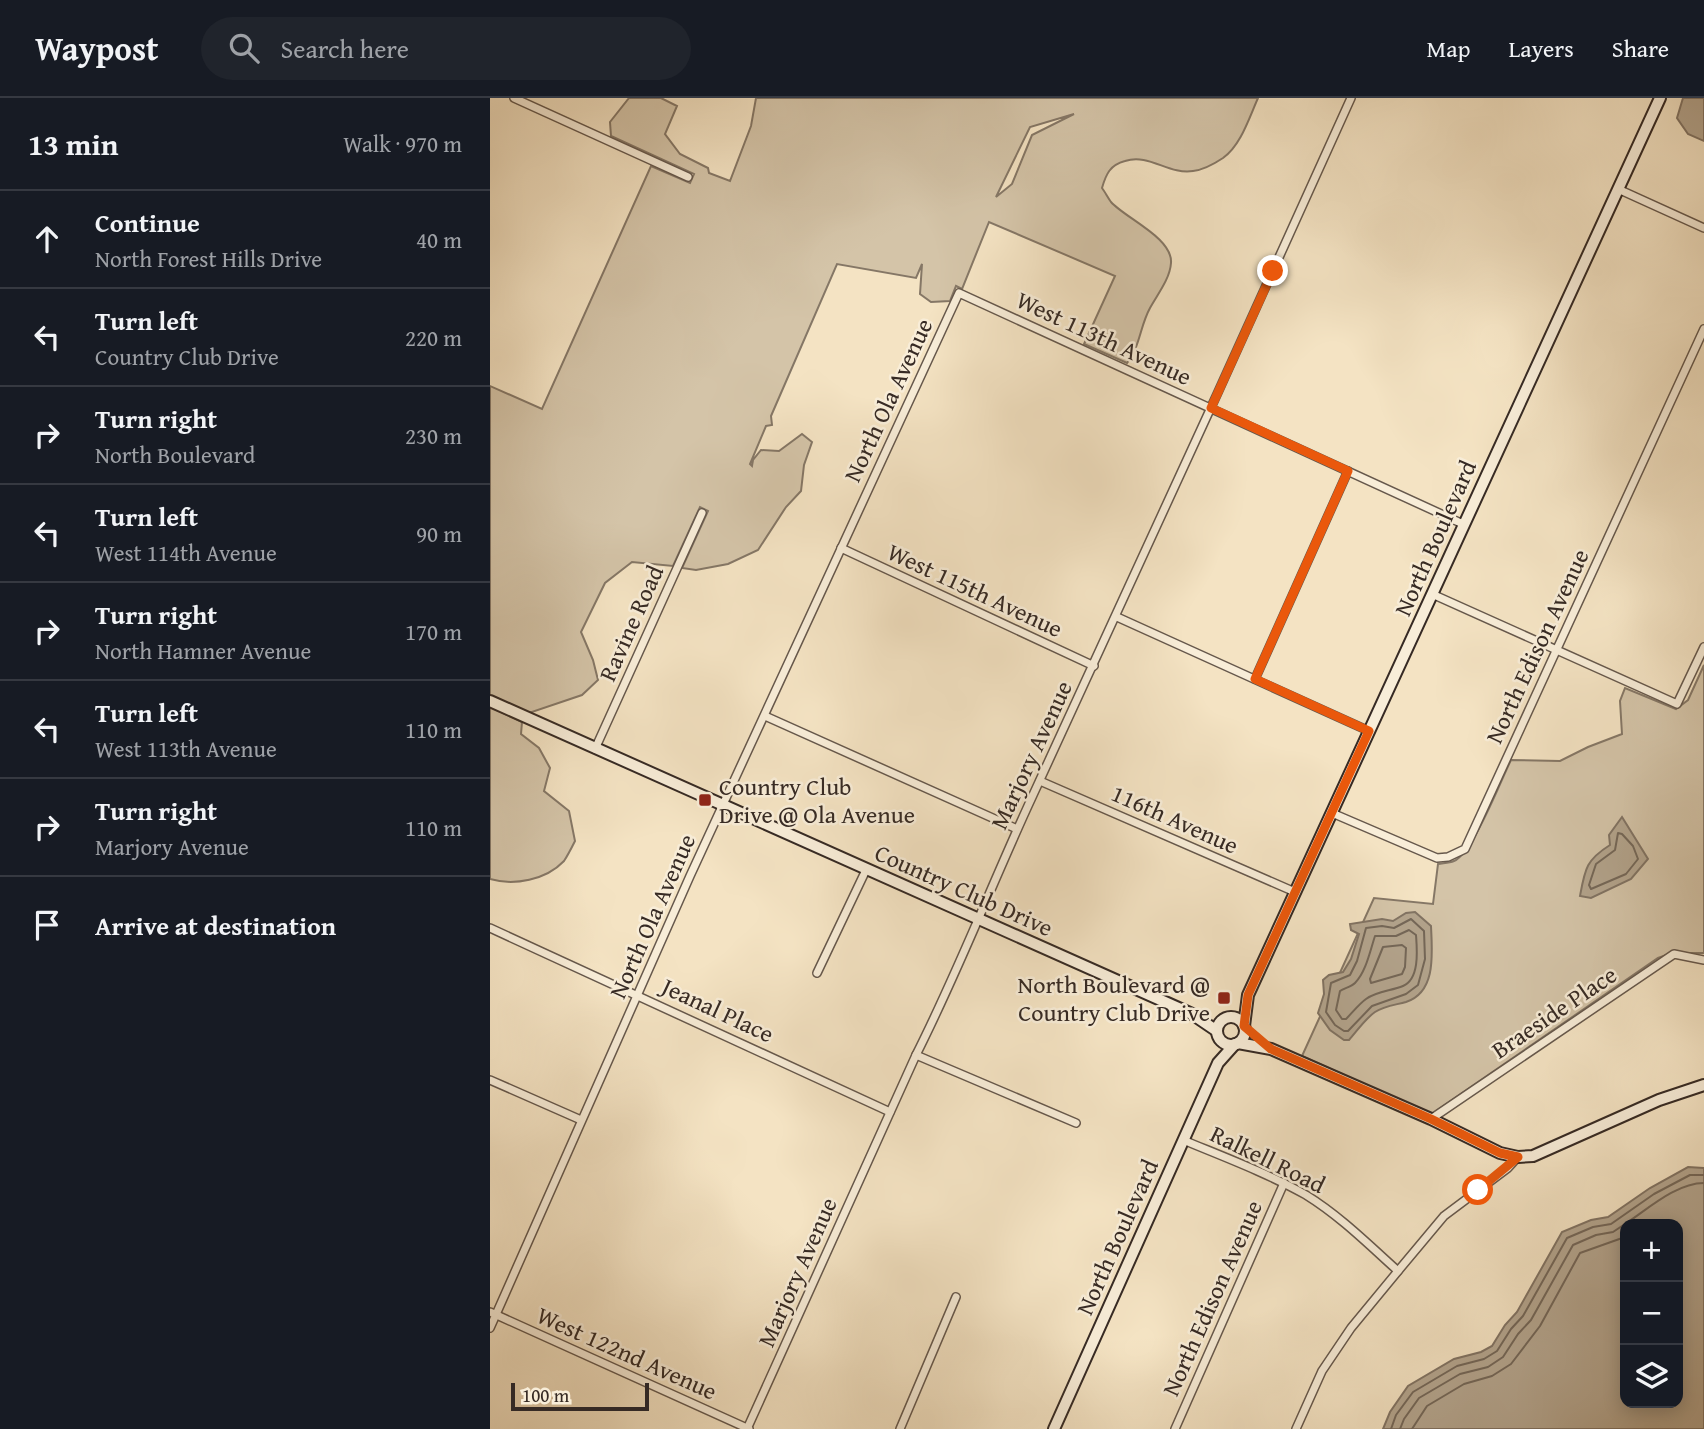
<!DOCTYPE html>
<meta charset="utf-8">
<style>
:root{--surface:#171b24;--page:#20242c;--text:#f1f3f6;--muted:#9ea1a6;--line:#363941}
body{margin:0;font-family:"Gentium Book Plus",serif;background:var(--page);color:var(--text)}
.controls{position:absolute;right:21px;bottom:21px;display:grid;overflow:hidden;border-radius:14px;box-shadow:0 4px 18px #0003}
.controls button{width:63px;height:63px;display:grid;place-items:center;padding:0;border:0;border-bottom:2px solid var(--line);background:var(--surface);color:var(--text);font:35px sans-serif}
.scale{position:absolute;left:21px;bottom:18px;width:138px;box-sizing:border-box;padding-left:7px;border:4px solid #362a24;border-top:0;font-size:19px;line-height:24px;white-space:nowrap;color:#362a24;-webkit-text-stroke:5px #f8edd8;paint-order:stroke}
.stop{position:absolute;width:21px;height:21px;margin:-16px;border:5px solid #ea580c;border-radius:50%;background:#fff}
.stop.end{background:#ea580c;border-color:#fff;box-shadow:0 2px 7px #0008}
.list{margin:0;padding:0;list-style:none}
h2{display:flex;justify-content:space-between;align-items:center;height:91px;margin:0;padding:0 28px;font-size:30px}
h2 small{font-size:23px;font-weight:400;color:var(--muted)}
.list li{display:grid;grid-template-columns:46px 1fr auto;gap:21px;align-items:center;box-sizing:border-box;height:98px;padding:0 28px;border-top:2px solid var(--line)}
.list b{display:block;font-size:26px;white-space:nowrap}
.list p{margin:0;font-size:23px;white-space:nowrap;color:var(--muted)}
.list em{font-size:23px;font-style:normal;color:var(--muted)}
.icon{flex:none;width:38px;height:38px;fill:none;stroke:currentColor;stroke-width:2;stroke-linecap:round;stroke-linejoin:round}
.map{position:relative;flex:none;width:1214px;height:1331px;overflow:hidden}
header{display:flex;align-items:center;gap:42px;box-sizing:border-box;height:98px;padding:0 35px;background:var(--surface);border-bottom:2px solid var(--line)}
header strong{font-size:33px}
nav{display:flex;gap:38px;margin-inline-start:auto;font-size:24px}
.search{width:490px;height:63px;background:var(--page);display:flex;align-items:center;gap:18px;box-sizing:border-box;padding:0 24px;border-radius:38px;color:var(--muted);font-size:26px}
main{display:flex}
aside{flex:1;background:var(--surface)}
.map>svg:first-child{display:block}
</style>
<header>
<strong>Waypost</strong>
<div class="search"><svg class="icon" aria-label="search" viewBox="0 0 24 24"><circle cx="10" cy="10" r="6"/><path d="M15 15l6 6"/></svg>Search here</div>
<nav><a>Map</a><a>Layers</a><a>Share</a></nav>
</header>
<main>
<aside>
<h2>13 min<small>Walk · 970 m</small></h2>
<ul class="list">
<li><svg class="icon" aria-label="ahead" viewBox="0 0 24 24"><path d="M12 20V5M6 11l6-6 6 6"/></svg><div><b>Continue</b><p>North Forest Hills Drive</p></div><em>40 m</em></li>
<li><svg class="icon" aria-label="left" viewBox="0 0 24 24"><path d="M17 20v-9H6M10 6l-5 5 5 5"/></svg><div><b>Turn left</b><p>Country Club Drive</p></div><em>220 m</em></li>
<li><svg class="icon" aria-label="right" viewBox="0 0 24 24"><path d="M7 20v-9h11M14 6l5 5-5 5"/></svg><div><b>Turn right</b><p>North Boulevard</p></div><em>230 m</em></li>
<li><svg class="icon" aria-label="left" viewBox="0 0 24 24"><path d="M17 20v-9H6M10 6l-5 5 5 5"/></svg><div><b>Turn left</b><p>West 114th Avenue</p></div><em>90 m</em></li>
<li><svg class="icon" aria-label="right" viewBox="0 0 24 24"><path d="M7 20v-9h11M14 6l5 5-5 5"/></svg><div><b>Turn right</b><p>North Hamner Avenue</p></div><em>170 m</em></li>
<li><svg class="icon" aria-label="left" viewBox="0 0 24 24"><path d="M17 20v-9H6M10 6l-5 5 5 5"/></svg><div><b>Turn left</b><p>West 113th Avenue</p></div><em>110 m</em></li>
<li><svg class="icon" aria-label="right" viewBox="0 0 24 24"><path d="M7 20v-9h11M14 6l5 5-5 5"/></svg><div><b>Turn right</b><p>Marjory Avenue</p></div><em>110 m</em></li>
<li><svg class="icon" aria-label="arrive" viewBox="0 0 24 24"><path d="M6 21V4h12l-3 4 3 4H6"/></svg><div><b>Arrive at destination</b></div></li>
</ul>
</aside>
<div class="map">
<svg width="1214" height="1331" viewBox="0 0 1214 1331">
<rect width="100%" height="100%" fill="#f4e3c3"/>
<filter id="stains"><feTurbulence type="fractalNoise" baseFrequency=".00286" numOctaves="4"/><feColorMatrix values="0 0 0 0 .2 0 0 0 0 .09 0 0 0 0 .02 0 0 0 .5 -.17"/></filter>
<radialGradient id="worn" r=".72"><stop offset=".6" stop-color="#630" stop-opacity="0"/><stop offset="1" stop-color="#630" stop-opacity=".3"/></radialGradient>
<g fill="#d4c4a8" stroke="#857766" stroke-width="2" fill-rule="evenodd">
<path d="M139 0H171L187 8 175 36 190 56 218 70 219 75 240 83 261 28 266 0H768C759 20 751 47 733 60 724 66 713 72 703 73 679 77 659 55 635 63 620 67 616 76 612 90 615 94 618 100 621 104 635 120 683 140 681 165 680 181 667 197 660 210 650 228 650 249 637 265L594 246 625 178 499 124 472 191 466 188 460 203 441 204 430 196 432 166 426 180 347 166 281 318 282 327 276 328 260 366 262 368 263 362 271 352 289 353 312 336 322 344 314 367 311 393 296 409 268 452 238 466 206 472 192 470 218 413 210 409 183 468 142 464 115 485 91 534 103 562 108 582 92 597 39 615 0 597V288L52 311 161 68 200 85 204 76 121 38 120 24ZM584 16 542 37 522 86 506 99 540 29Z"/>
<path d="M1214 567V855H1182L1168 860 943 1015H938L812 958 884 800 943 806 948 766C953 765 959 765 964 763 983 755 1011 682 1021 662L1070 663 1098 649 1132 636 1130 603 1135 590 1186 611 1198 602Z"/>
<path d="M0 609 32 624 31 636 49 650 60 670 54 693 79 713 85 743C82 749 78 757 74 763 56 782 24 788 0 781Z"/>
</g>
<g fill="#b3a48d" stroke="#817363" stroke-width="2" fill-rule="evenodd">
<path d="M1193 0H1214V43L1198 36 1187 20Z"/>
<path d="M1132 719 1158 761 1141 781 1101 800 1090 798C1095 771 1096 762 1120 747L1119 737Z"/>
<path d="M925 814 941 828C942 854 947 894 916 904 905 907 894 908 885 914 875 921 867 933 859 942H854L840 932 828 915 834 896 833 882 839 877 853 874 861 861 869 836 861 832 860 826 892 821 903 823 916 815Z"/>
<path d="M1198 1069 1214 1070V1331H893L900 1314 918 1288 964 1261 991 1254 1002 1248 1015 1227 1027 1214 1072 1134 1101 1122 1118 1119 1160 1090ZM1135 1126H1188V1305H1135Z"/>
</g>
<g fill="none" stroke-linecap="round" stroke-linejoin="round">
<g stroke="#746758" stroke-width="2">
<path d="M1128 735 1132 736 1143 748 1148 761 1136 776 1101 791 1099 787 1106 766 1125 752Z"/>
<path d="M921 821 934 833 935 861 928 887 916 896 882 908 858 933H854L845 927 836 914 841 885 860 877 867 863 876 830 892 828 904 830Z"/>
<path d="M919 832 926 837C927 851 930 881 913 888 901 893 887 893 876 901 869 906 863 914 856 921H852L846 912 850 893C854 890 861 889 865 885 876 874 880 853 885 838H906Z"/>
<path d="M912 847 916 850 915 869 912 876 881 885 880 881 893 849Z"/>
<path d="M1135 1126C1158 1111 1186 1085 1214 1085"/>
<path d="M901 1331 906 1317 923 1294 967 1268 994 1261 1007 1253 1021 1231 1033 1218 1077 1140 1103 1129 1121 1126 1164 1096 1200 1077H1214"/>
<path d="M910 1331 914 1321 929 1300 970 1276 998 1269 1013 1259 1028 1236 1041 1222 1083 1147 1106 1137 1123 1134 1135 1126"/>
<path d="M922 1331 937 1308 974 1286 1002 1278 1021 1266 1050 1228 1090 1155 1135 1139"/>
</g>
<g stroke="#66584c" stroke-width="10">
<g id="street">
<path d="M24 0 198 79"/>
<path d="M1128 91 1214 130"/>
<path d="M351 450 604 568"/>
<path d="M942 496 1187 606 1214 549"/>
<path d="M627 519 879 633"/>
<path d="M765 581 858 373"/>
<path d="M275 618 527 731"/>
<path d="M105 651 212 415"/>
<path d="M550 683 805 794"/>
<path d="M842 715 947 760 958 759 975 751 1214 231"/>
<path d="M0 830 400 1014"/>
<path d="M327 875 376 772"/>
<path d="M426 957 586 1025"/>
<path d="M0 982 91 1022"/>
<path d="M941 1021 1184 856 1214 862"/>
<path d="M693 1042C734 1059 777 1075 816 1097 850 1118 878 1146 908 1173"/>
<path d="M0 1214 259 1331"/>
<path d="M0 1230 200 778 469 195 973 426"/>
<path d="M257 1331 426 957C469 872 503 783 543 697 651 465 756 233 861 0"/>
<path d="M410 1331 466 1199"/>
<path d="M685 1331 794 1085"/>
<path d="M806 1331 832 1273 861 1230 908 1173 954 1118 1018 1070 1028 1059"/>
</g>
</g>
<g stroke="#362a24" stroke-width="14">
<g id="secondary">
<path d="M0 603 702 916 727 933"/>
<circle cx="741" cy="933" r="14"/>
<path d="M754 928 758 897 1170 0"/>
<path d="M748 945 781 951 941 1021 1010 1055 1028 1059 1043 1058 1169 1002 1214 987"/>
<path d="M564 1331 728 965 745 946"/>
</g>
</g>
<use href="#street" stroke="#f8edd8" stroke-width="7"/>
<use href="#secondary" stroke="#f8edd8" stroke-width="10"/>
</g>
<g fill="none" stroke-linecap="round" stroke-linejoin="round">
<path stroke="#ea580c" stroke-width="9" d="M783 173 721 310 858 373 765 581 879 633 758 897 754 928 781 951 941 1021 1010 1055 1028 1059 988 1092"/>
</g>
<g fill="#8f2418" stroke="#f8edd8" stroke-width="2.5">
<rect x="208" y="695" width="14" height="14" rx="3.5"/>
<rect x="727" y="893" width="14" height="14" rx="3.5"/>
</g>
<g text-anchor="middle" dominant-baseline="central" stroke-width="5" stroke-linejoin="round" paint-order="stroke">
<g font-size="24" fill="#362a24" stroke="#f8edd8">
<text transform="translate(614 240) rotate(25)">West 113th Avenue</text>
<text transform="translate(398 302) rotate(-65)">North Ola Avenue</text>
<text transform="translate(945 440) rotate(-66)">North Boulevard</text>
<text transform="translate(485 492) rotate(25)">West 115th Avenue</text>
<text transform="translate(141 525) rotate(-66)">Ravine Road</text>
<text transform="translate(1047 548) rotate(-65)">North Edison Avenue</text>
<text transform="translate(541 657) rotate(-65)">Marjory Avenue</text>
<text transform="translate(685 721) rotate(24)">116th Avenue</text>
<text transform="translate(474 792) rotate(24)">Country Club Drive</text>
<text transform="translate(162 818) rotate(-66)">North Ola Avenue</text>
<text transform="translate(228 912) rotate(25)">Jeanal Place</text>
<text transform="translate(1064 914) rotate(-34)">Braeside Place</text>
<text transform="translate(778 1061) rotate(26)">Ralkell Road</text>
<text transform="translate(627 1139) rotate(-66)">North Boulevard</text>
<text transform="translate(307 1174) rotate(-66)">Marjory Avenue</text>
<text transform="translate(722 1200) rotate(-66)">North Edison Avenue</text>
<text transform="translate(137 1255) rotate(24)">West 122nd Avenue</text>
</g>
<g font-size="24" fill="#362a24" stroke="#f8edd8" text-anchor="start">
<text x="229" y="688">Country Club<tspan x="229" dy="28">Drive @ Ola Avenue</tspan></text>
<text x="720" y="886" text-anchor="end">North Boulevard @<tspan x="720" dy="28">Country Club Drive</tspan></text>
</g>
</g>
<rect width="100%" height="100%" filter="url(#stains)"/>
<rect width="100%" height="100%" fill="url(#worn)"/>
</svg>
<div class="controls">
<button>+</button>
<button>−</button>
<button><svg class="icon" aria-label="layers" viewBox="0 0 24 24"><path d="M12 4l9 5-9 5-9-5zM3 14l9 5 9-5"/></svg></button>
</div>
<div class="scale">100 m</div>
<div class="stop" style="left:988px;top:1092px"></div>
<div class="stop end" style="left:783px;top:173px"></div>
</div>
</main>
